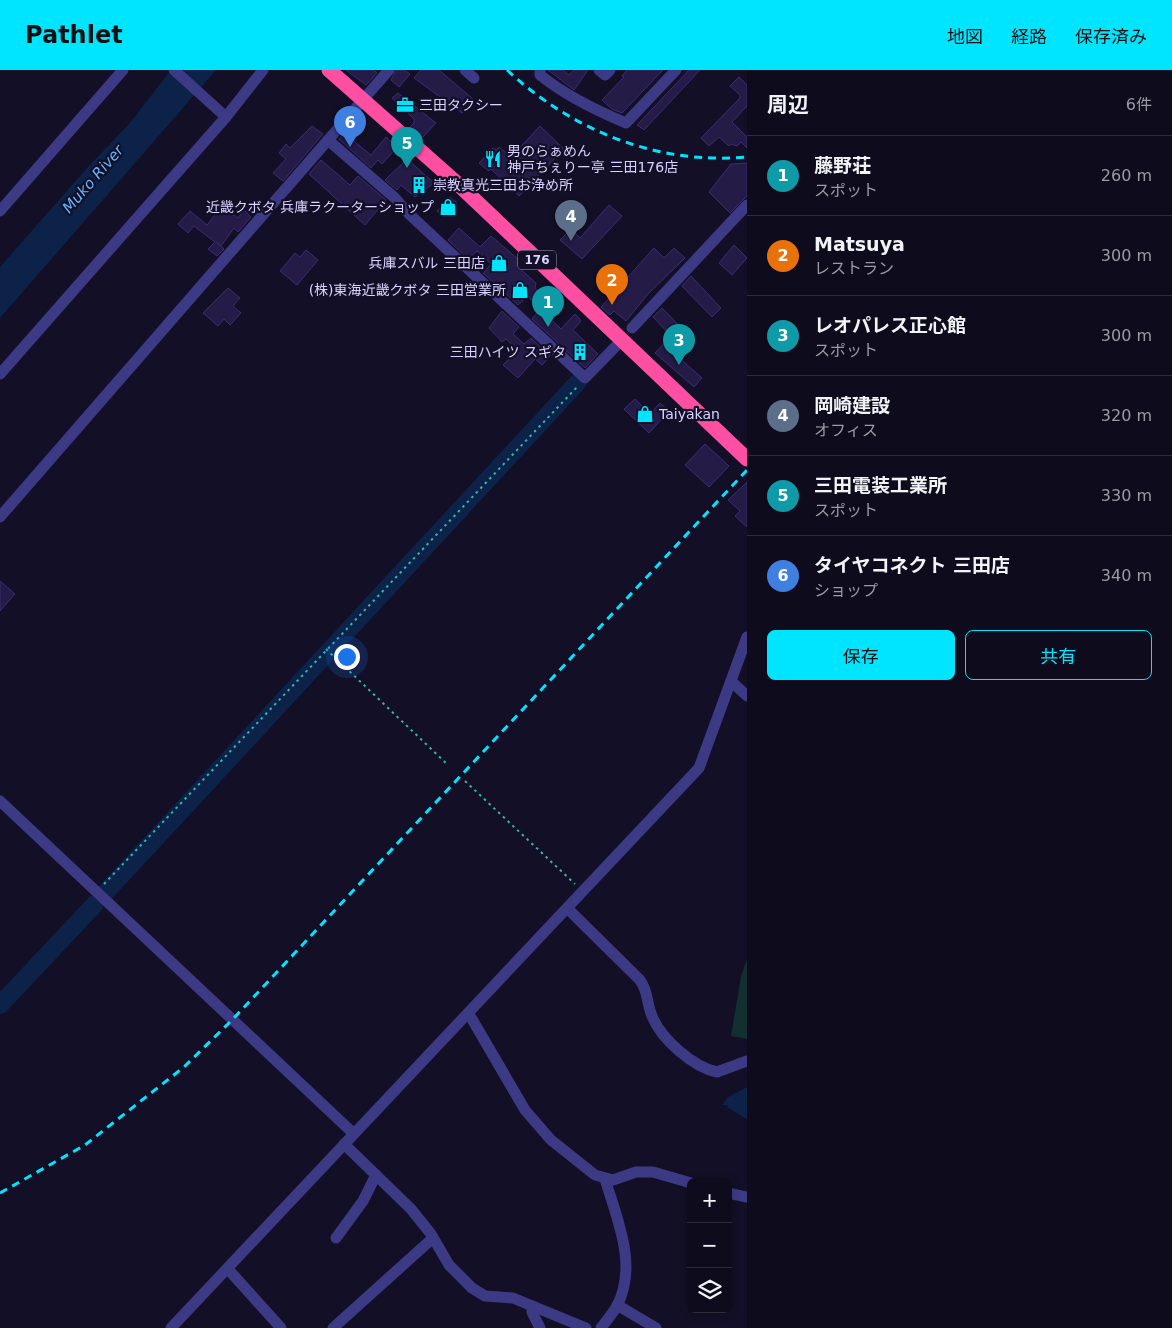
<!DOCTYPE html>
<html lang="ja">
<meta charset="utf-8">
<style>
:root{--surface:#0e0b1c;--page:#1c1929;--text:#f1f3f6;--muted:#9b9ba3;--line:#2e2b3b;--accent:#00e5ff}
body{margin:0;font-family:"DejaVu Sans","Noto Sans JP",sans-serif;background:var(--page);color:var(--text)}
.controls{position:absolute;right:15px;bottom:15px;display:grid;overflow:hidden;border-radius:8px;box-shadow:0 2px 8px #0003}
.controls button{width:45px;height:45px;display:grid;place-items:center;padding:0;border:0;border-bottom:1px solid var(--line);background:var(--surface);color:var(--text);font:25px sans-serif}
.you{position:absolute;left:346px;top:586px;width:18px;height:18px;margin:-12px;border:4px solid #fff;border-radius:50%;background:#1a73e8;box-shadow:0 0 0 8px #1a73e833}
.badge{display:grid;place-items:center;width:32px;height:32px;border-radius:50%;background:var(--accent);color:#fff;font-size:16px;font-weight:700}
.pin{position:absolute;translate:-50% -41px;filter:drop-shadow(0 1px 2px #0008)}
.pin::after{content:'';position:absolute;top:26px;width:18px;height:15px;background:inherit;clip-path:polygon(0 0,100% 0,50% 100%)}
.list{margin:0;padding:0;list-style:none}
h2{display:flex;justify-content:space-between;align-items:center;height:65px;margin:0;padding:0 20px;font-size:21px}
h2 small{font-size:16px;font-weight:400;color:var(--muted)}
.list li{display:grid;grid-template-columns:32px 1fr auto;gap:15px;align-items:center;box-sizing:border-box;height:80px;padding:0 20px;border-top:1px solid var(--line)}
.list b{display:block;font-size:19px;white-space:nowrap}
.list p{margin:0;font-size:16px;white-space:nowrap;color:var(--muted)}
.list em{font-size:16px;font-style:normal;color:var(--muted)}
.actions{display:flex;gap:10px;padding:15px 20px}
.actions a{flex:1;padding:11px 0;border:1px solid var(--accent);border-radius:8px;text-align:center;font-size:18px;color:var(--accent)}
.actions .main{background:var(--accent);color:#111}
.icon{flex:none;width:28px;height:28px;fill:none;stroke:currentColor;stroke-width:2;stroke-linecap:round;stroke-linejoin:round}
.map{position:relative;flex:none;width:747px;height:1258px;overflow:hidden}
header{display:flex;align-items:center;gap:30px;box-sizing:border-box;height:70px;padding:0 25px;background:var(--accent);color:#111}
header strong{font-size:24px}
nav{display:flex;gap:28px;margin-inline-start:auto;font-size:18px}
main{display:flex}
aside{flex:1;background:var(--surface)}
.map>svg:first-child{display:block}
</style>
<header>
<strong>Pathlet</strong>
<nav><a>地図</a><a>経路</a><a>保存済み</a></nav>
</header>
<main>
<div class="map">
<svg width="747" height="1258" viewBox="0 0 747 1258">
<rect width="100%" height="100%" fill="#130f26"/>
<path fill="#12302f" d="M747 889V969L731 966 741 907Z"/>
<g fill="#0c2248">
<path d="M171 0H216L0 248V197L89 96 129 54Z"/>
<path d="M747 1017V1049L728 1038 727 1035H722L728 1027Z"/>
</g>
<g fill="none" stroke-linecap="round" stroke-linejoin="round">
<g stroke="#0c2248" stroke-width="18">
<path d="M106 822 578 312"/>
<path d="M0 935 95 834"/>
</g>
</g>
<g fill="#241b47" stroke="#3b2d73">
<path d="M346 0H374L377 3 366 15Z"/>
<path d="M396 0H404L410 4 399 17 391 10Z"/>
<path d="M421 0H439L473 29 462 43 414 8Z"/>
<path d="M548 0H563L569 5 574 0H588L574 20Z"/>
<path d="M627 0H663L622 43 612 39 602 30 624 7 622 6Z"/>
<path d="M689 0H700L644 60 637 55Z"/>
<path d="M739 7 747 15V36L732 52 747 67V78L741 72 737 76 731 74 729 76 719 67 709 76 701 68 740 28V25L730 16Z"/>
<path d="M398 23 436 53 421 69 409 58 414 53V49L392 28Z"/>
<path d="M312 56 323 64 283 111 273 103 286 89 279 83 286 74 290 78Z"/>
<path d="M540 56 564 79 519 126 491 99 489 101 479 93 493 78 496 80 499 77 511 87Z"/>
<path d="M344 63 371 85 386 67 397 77 382 94 378 90 371 98 339 69Z"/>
<path d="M407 89 434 113 415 127 401 115 397 120 385 110Z"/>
<path d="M321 90 350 115 358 106 386 130 365 155 309 104Z"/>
<path d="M747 93V126L730 143 709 122 731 94Z"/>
<path d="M450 127 457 133 444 146 437 141Z"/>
<path d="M609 135 622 146 582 189 560 170 571 159 580 168Z"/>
<path d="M222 136 238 148 244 140 251 147 238 162 234 158 221 176 216 172 224 179 217 186 208 179 215 172 194 156 188 163 178 154 190 141 207 155Z"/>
<path d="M459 158 480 177 491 166 518 189 517 196 536 213 535 218 539 222 535 227 531 230 528 226 518 235 483 203 491 194 477 181 478 180 468 189 448 170Z"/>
<path d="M734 175 747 188 732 205 719 193Z"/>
<path d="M654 178 664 188 674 178 685 188 648 224 626 251 614 241 610 245 601 237Z"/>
<path d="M306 180 318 190 297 215 280 201 295 183 300 187Z"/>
<path d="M691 206 721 238 712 247 682 216Z"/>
<path d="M228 218 240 228 233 236 241 243 230 255 224 249 218 256 203 243Z"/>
<path d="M662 238 692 269 676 285 702 308 694 317 655 283 671 266 653 247Z"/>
<path d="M540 239 561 259 575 244 581 251 573 260 598 284 585 298 532 249Z"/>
<path d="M502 241 519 257 513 264 524 274 531 268 550 286 542 295 535 289 518 308 503 295 518 280 506 269 502 272 489 258Z"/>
<path d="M635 329 650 344 660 333 669 341 649 363 624 339Z"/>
<path d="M705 374 729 396 709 417 685 395Z"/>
<path d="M747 412V457L735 446 740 441 728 430Z"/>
<path d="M0 511 15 524 0 541Z"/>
</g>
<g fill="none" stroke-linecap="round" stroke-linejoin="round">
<g stroke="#2fb8b0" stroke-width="2" stroke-dasharray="2.5 4" stroke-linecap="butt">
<path d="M326 579 448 695"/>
<path d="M465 711 575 814"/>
<path d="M104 814 578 316"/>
</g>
<g stroke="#3d3a85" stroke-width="11">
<path d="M174 0 226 47"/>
<path d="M465 0 474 8"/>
<path d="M540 0V5C566 26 595 40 626 53L676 0"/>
<path d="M599 0 605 5 610 0"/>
<path d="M328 70 395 128 408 143 585 308 617 275"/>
<path d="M0 141 123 0"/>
<path d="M632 258 747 135"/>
<path d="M0 304 226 47 263 0"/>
<path d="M0 447 389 0"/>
<path d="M731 611 747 626"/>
<path d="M0 731 353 1063"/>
<path d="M568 839 640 910C649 923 646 932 652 946 661 969 693 997 717 1002L747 991"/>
<path d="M469 944 525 1040 551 1070 595 1105 613 1110 636 1102H653L691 1113"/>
<path d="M344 1074 411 1139 431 1164 449 1195 472 1218 485 1226 513 1228 586 1258"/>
<path d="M728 1123 747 1127"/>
<path d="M336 1168 363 1131 376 1105"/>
<path d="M228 1199 281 1258"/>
<path d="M617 1235 656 1258"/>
<path d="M532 1236V1242L540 1258"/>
<path d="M171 1258 699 698 747 567"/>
<path d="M333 1258 433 1168"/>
<path d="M601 1258C606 1251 613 1243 617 1236 638 1195 617 1149 605 1109"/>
</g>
<path stroke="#ff4fa3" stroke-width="15" d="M329 0 458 114 747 389"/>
<g stroke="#00e5ff" stroke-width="3" stroke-dasharray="8 6" stroke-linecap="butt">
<path d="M507 0C573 61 657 95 747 87"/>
<path d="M0 1123 85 1075 184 997 233 949 747 400"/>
</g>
</g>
<defs>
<g id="office-bare" transform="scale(1.35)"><path d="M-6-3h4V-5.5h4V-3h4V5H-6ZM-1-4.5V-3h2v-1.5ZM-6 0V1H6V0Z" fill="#00e5ff" stroke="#130f26" stroke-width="2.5" paint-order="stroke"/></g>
<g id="restaurant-bare" transform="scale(1.35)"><path d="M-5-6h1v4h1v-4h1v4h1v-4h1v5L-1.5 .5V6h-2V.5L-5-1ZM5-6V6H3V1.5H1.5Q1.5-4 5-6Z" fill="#00e5ff" stroke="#130f26" stroke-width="2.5" paint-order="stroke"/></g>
<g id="building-bare" transform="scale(1.35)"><path d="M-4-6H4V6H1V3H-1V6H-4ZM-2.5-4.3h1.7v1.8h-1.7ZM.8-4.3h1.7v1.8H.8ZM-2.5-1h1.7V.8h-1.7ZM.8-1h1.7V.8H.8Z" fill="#00e5ff" stroke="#130f26" stroke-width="2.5" paint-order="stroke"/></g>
<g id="shop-bare" transform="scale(1.35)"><path d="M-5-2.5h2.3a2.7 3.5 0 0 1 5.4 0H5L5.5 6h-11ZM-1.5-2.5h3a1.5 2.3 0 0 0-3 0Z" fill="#00e5ff" stroke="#130f26" stroke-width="2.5" paint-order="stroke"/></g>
</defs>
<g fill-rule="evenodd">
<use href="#office-bare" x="405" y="35"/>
<use href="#restaurant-bare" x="493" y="89"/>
<use href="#building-bare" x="419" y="115"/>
<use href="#shop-bare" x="448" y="137"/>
<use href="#shop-bare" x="499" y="193"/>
<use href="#shop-bare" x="520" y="220"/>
<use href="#building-bare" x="580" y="282"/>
<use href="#shop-bare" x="645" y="344"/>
</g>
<g text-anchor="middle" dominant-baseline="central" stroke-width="4.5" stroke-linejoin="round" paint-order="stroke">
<rect fill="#130f26" stroke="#9e99be" stroke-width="1" x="518" y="180.5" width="38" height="19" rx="4"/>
<g font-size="12" font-weight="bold" fill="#d9d4ff">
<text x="537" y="190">176</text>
</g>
<g font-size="14" fill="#d9d4ff" stroke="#130f26" text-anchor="start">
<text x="419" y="35">三田タクシー</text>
<text x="507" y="81">男のらぁめん<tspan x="507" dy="16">神戸ちぇりー亭 三田176店</tspan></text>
<text x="433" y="115">崇教真光三田お浄め所</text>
<text x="434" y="137" text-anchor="end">近畿クボタ 兵庫ラクーターショップ</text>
<text x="485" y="193" text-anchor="end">兵庫スバル 三田店</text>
<text x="506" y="220" text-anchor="end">(株)東海近畿クボタ 三田営業所</text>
<text x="566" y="282" text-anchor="end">三田ハイツ スギタ</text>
<text x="659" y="344">Taiyakan</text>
</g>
<g font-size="15" font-style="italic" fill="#62b6ff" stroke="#130f26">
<text transform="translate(93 109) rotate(-49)">Muko River</text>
</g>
</g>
</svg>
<div class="controls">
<button>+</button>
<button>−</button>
<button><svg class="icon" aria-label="layers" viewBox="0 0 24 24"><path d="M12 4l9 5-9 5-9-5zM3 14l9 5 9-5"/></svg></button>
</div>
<div class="you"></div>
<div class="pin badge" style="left:548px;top:257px;background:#0f9aa8">1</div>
<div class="pin badge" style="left:612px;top:235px;background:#e8710a">2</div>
<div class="pin badge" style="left:679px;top:295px;background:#0f9aa8">3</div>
<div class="pin badge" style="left:571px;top:171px;background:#5c6f8a">4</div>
<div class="pin badge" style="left:407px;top:98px;background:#0f9aa8">5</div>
<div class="pin badge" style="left:350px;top:77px;background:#3f7fe0">6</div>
</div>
<aside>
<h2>周辺<small>6件</small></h2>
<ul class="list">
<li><span class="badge" style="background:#0f9aa8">1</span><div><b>藤野荘</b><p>スポット</p></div><em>260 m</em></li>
<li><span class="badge" style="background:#e8710a">2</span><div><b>Matsuya</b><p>レストラン</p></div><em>300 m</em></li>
<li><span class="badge" style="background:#0f9aa8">3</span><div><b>レオパレス正心館</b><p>スポット</p></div><em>300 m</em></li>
<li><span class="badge" style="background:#5c6f8a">4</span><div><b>岡崎建設</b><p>オフィス</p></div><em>320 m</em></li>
<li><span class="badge" style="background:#0f9aa8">5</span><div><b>三田電装工業所</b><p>スポット</p></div><em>330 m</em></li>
<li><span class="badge" style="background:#3f7fe0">6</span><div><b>タイヤコネクト 三田店</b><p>ショップ</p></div><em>340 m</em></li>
</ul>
<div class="actions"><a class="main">保存</a><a>共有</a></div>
</aside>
</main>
